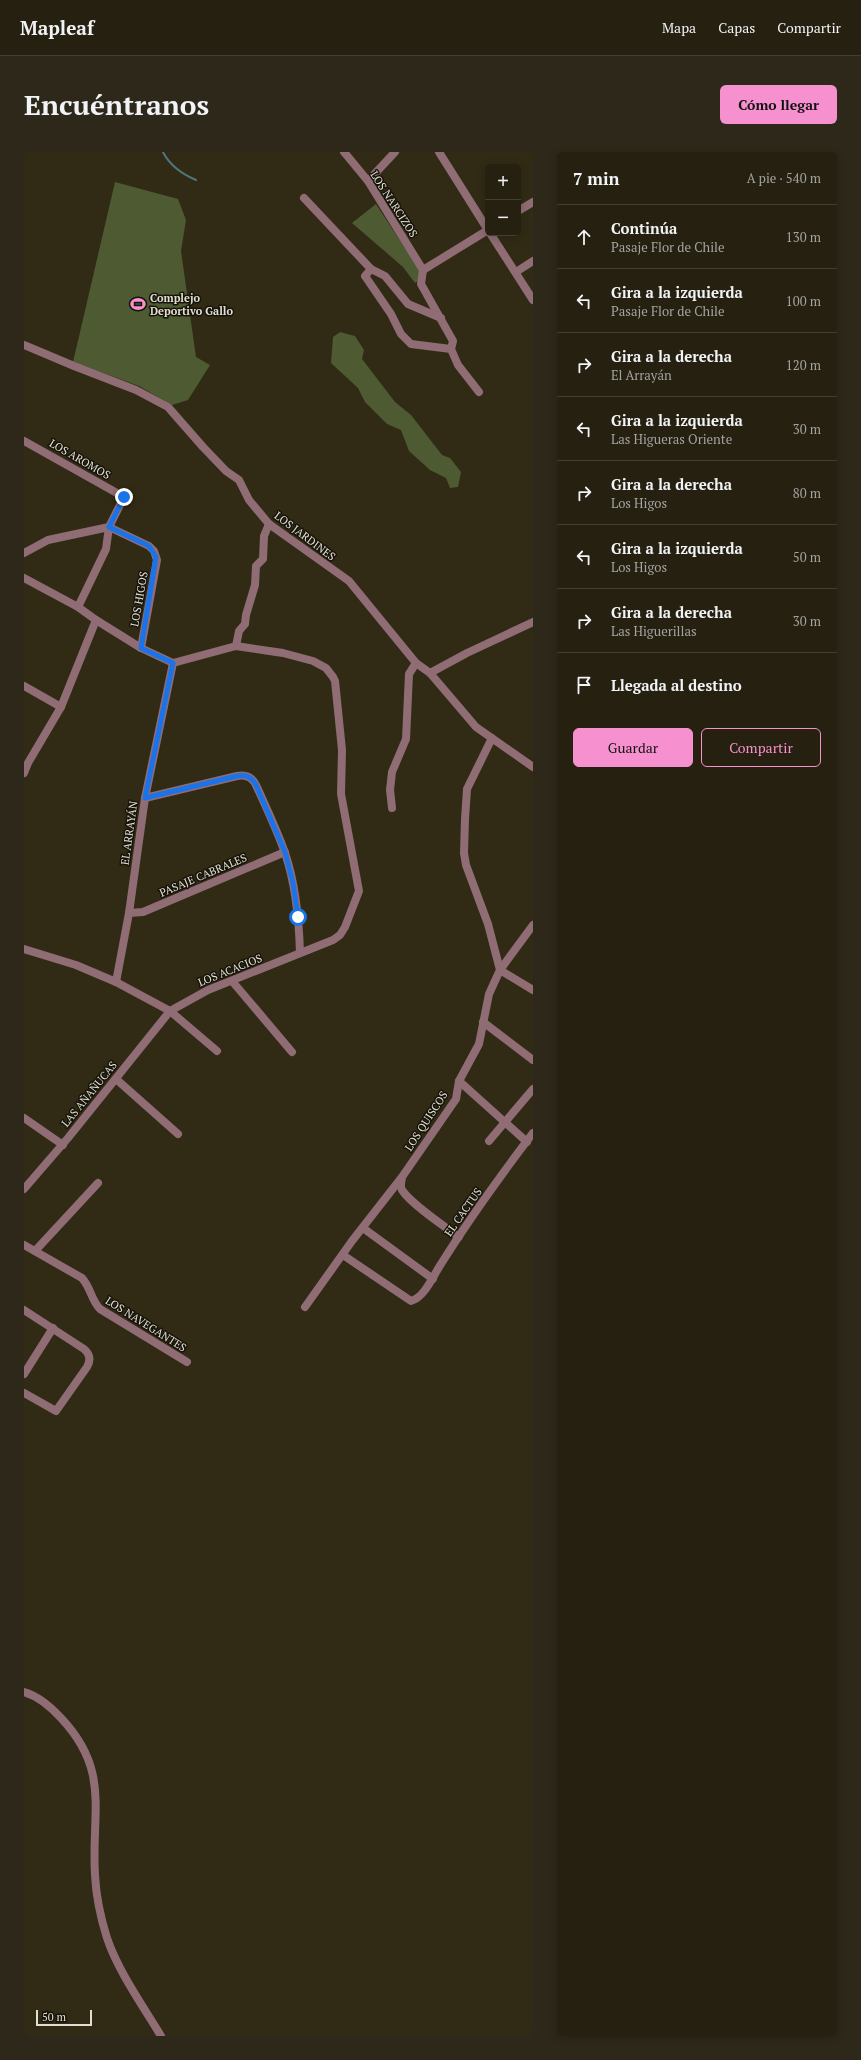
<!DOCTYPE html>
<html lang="es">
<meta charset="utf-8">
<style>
:root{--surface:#252010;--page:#2d2819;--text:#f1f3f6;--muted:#a3a39f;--line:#423e30;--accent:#f790ce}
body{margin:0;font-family:"PT Serif",serif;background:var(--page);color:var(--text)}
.controls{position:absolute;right:12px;top:12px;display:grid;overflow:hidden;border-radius:6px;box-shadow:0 2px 10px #0003}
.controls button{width:36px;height:36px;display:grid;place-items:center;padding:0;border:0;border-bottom:1px solid var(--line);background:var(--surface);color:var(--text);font:20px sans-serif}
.scale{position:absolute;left:12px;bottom:10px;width:56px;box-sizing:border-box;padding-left:4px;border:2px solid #e2ded1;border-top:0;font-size:11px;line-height:14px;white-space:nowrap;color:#e2ded1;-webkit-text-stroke:3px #16130a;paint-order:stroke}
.stop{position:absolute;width:12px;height:12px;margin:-9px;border:3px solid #1a73e8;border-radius:50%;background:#fff}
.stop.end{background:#1a73e8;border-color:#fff;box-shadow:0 1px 4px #0008}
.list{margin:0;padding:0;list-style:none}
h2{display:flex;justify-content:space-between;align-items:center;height:52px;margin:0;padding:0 16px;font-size:17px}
h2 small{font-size:13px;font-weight:400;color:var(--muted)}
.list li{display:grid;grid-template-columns:26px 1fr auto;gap:12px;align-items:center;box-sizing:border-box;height:64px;padding:0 16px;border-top:1px solid var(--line)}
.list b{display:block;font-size:15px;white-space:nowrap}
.list p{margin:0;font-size:13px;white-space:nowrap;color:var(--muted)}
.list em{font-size:13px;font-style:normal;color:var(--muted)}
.actions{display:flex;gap:8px;padding:12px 16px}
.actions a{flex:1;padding:9px 0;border:1px solid var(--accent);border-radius:6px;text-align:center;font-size:14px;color:var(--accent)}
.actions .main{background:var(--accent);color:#111}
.icon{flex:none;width:22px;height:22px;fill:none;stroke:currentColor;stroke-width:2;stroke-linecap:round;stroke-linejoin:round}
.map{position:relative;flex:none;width:509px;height:1884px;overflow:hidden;border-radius:6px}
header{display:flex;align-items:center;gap:24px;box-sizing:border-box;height:56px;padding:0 20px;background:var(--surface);border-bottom:1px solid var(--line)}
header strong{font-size:19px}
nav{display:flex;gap:22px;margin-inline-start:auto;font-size:14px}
.intro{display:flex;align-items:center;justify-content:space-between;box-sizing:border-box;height:96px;padding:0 24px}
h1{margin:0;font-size:28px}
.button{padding:10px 18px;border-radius:6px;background:var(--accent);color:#111;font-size:14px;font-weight:700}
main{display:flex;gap:24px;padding:0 24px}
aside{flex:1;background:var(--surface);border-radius:6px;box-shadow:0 2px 10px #0003}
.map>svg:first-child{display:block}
</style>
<header>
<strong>Mapleaf</strong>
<nav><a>Mapa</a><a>Capas</a><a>Compartir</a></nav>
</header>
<div class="intro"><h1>Encuéntranos</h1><a class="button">Cómo llegar</a></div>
<main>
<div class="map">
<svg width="509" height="1884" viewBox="0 0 509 1884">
<rect width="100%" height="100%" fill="#312b15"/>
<g fill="#4d5a32">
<path d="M91 30 154 47 162 68 157 99 172 205 186 213 164 248 148 253 115 234 49 210Z"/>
<path d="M352 52 400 125 391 131 379 115 328 71Z"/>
<path d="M316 180 331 184 340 198 338 207 371 250 387 263 418 303 426 306 437 320 434 335 426 336 422 326 406 318 385 299 377 278 363 272 341 250 334 236 307 211 309 185Z"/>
</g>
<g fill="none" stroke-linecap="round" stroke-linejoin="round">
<path stroke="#4e767d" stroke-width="2" d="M139 0C146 14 158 22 172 28"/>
<g stroke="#906c74" stroke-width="8">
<path d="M320 0 344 29 399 118"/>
<path d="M415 0 464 78"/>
<path d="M344 29 371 0"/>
<path d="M280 46 347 117 341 124 367 162 377 182 387 192 427 197 429 189 397 132 399 118"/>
<path d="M494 59 509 50"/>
<path d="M466 81 509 148"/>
<path d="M347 117 361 124 384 152 417 166"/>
<path d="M399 118 464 78"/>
<path d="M492 120 509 109"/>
<path d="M0 193 50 214 112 238 144 255 179 295 202 319 215 328 225 348 245 372 325 429 392 511 406 521 452 575 509 615"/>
<path d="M427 197 434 213 455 240"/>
<path d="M0 289 100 345 85 375 82 397 54 455"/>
<path d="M0 401 24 388 85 375 125 394 130 399 133 408 117 496"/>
<path d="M0 426 54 455 72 468 117 496 149 511 212 494 259 501 289 509 302 516 309 525 311 529 318 598 317 642 335 739 321 775 316 783 309 788 184 838 146 859 44 986 0 1037"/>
<path d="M212 494 215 479 221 472 222 463 231 433 232 414 239 407 240 384 245 372"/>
<path d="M406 521 443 501 509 470"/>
<path d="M0 534 37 555"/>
<path d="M0 621 4 611 37 555 72 468"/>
<path d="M121 646 213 624C222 622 228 625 232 633 242 655 253 678 261 701 272 733 275 767 276 801"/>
<path d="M368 656 366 638 368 620 382 587 385 522 392 511"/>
<path d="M105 761 119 760 261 700"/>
<path d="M509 773 476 818 509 838"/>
<path d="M0 797 52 813 92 830 146 859 193 899"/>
<path d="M208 829 268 900"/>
<path d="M92 830 105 761 121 646 149 511"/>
<path d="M459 870 509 908"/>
<path d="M92 927 154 982"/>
<path d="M435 929 503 990"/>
<path d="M0 966 39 993"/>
<path d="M465 989 509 937"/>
<path d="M378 1026C377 1030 376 1034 378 1038 387 1052 420 1074 435 1085"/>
<path d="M339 1076 409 1127"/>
<path d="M0 1093 58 1126C67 1136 67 1148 76 1157L163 1210"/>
<path d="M11 1099 74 1031"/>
<path d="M319 1103 387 1149C401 1145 409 1124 417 1112 445 1067 477 1023 509 981"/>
<path d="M281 1155 328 1089 378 1025 432 947 435 929 455 892 465 842 476 818 464 772 442 713 440 701 441 667 443 637 468 586"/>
<path d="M0 1158 60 1197C66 1202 67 1208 63 1215L32 1259 0 1241"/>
<path d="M0 1222 29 1176"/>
<path d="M0 1540C14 1544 27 1555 37 1566 87 1619 67 1660 71 1723 72 1743 77 1767 83 1786 94 1819 119 1854 137 1884"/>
</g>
</g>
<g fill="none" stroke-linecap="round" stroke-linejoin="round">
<path stroke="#1a73e8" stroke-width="5" d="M100 345 85 375 125 394 132 405 117 496 149 511 121 646 213 624C222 622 228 625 232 633L261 700 269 731 274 765"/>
</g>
<defs>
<g id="stadium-bare" transform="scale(1.2)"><path d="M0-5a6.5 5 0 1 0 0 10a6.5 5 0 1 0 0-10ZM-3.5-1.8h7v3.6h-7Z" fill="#f790ce" stroke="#16130a" stroke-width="2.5" paint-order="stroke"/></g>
</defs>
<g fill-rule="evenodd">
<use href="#stadium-bare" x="114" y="152"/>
</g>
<g text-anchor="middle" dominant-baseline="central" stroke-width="3" stroke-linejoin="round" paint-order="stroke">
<g font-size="11" fill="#e2ded1" stroke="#16130a">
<text transform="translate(370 52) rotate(57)">LOS NARCIZOS</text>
<text transform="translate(56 307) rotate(30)">LOS AROMOS</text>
<text transform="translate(281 384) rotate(37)">LOS JARDINES</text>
<text transform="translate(115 447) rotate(-80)">LOS HIGOS</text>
<text transform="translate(105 681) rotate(-82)">EL ARRAYÁN</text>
<text transform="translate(179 723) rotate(-23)">PASAJE CABRALES</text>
<text transform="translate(206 818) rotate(-22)">LOS ACACIOS</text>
<text transform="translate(65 942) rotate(-51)">LAS AÑAÑUCAS</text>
<text transform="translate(402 969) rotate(-57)">LOS QUISCOS</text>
<text transform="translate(439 1060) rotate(-55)">EL CACTUS</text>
<text transform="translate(122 1172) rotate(32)">LOS NAVEGANTES</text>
</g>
<g font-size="11" font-weight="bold" fill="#e2ded1" stroke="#16130a" text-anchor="start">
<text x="126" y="146">Complejo<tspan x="126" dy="13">Deportivo Gallo</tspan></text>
</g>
</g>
</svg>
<div class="controls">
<button>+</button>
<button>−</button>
</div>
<div class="scale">50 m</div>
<div class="stop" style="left:274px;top:765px"></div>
<div class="stop end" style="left:100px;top:345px"></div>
</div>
<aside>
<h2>7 min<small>A pie · 540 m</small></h2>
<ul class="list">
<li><svg class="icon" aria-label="ahead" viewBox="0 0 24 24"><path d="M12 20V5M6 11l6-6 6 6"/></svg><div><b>Continúa</b><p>Pasaje Flor de Chile</p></div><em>130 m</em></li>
<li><svg class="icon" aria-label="left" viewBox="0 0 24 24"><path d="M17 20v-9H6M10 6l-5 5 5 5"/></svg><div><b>Gira a la izquierda</b><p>Pasaje Flor de Chile</p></div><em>100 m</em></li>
<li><svg class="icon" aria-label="right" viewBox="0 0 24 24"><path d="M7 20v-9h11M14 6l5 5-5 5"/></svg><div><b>Gira a la derecha</b><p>El Arrayán</p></div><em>120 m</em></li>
<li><svg class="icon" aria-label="left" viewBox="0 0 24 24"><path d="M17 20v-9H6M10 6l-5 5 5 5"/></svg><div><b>Gira a la izquierda</b><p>Las Higueras Oriente</p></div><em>30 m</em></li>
<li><svg class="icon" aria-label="right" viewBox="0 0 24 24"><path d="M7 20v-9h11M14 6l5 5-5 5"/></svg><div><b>Gira a la derecha</b><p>Los Higos</p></div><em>80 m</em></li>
<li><svg class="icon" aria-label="left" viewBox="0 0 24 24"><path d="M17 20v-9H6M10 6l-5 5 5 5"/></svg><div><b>Gira a la izquierda</b><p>Los Higos</p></div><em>50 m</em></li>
<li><svg class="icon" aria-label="right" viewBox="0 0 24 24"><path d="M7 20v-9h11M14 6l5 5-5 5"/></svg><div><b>Gira a la derecha</b><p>Las Higuerillas</p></div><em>30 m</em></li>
<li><svg class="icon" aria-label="arrive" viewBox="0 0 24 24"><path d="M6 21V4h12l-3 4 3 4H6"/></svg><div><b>Llegada al destino</b></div></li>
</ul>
<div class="actions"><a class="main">Guardar</a><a>Compartir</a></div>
</aside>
</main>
